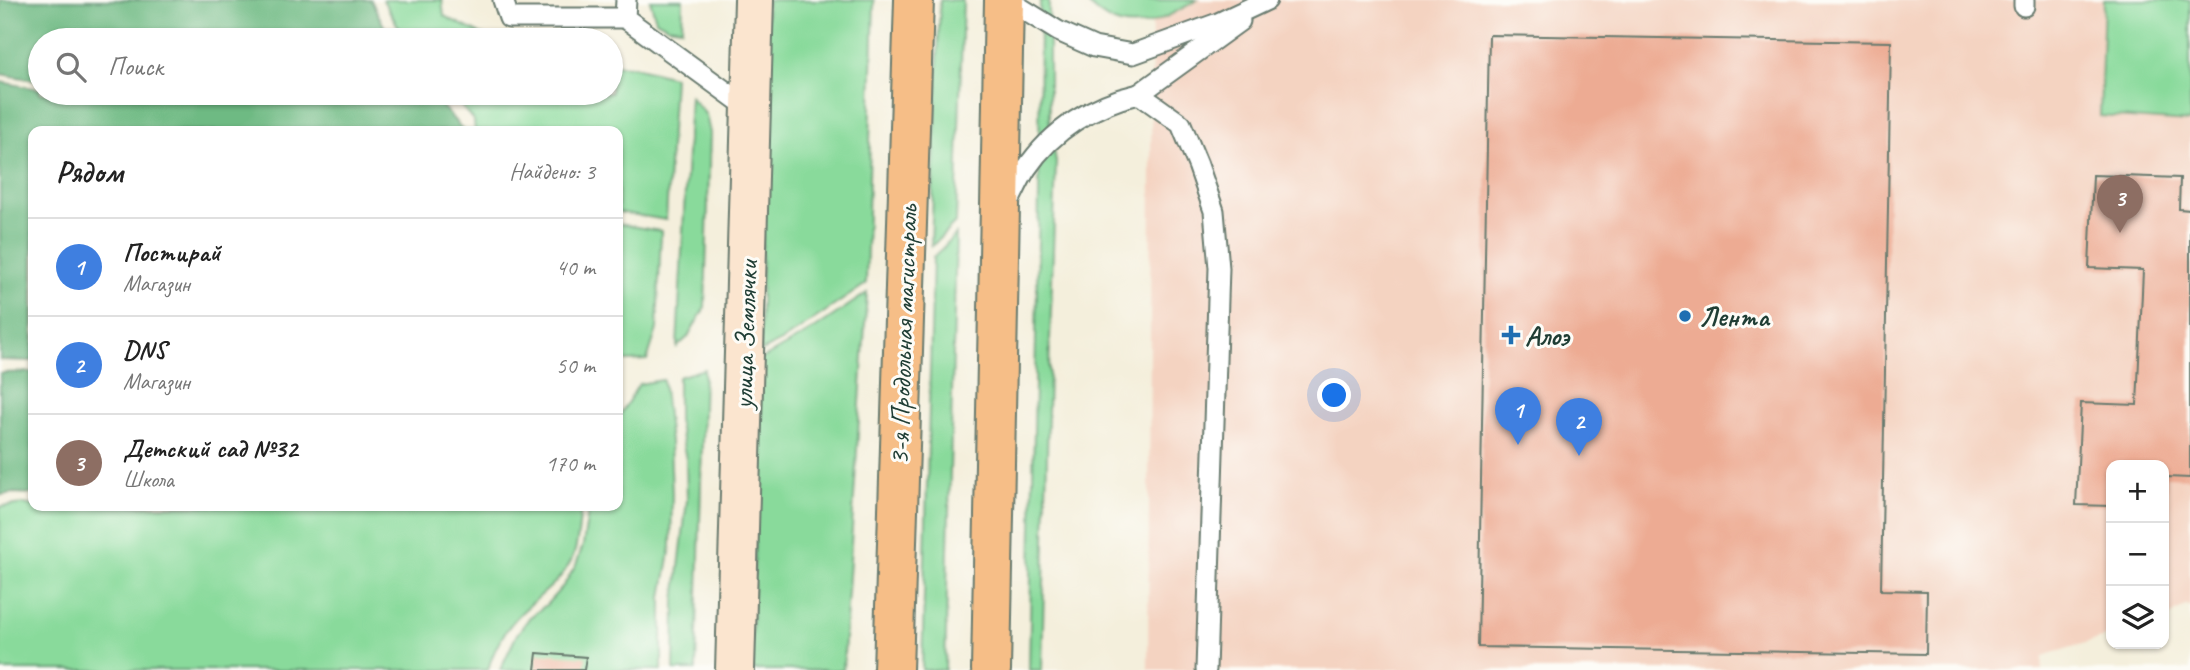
<!DOCTYPE html>
<html lang="ru">
<meta charset="utf-8">
<style>
:root{--surface:#fff;--page:#f2f2f2;--text:#222;--muted:#767676;--line:#e0e0e0;--accent:#1f6fb2}
body{margin:0;font-family:Caveat,sans-serif;background:var(--page);color:var(--text)}
.controls{position:absolute;right:21px;bottom:21px;display:grid;overflow:hidden;border-radius:14px;box-shadow:0 2px 5px #0004}
.controls button{width:63px;height:63px;display:grid;place-items:center;padding:0;border:0;border-bottom:2px solid var(--line);background:var(--surface);color:var(--text);font:35px sans-serif}
.you{position:absolute;left:1335px;top:396px;width:24px;height:24px;margin:-18px;border:5px solid #fff;border-radius:50%;background:#1a73e8;box-shadow:0 0 0 10px #1a73e833}
.badge{display:grid;place-items:center;width:46px;height:46px;border-radius:50%;background:var(--accent);color:#fff;font-size:23px;font-weight:700}
.pin{position:absolute;translate:-50% -58px;filter:drop-shadow(0 2px 4px #0008)}
.pin::after{content:'';position:absolute;top:37px;width:24px;height:21px;background:inherit;clip-path:polygon(0 0,100% 0,50% 100%)}
.list{margin:0;padding:0;list-style:none}
h2{display:flex;justify-content:space-between;align-items:center;height:91px;margin:0;padding:0 28px;font-size:30px}
h2 small{font-size:23px;font-weight:400;color:var(--muted)}
.list li{display:grid;grid-template-columns:46px 1fr auto;gap:21px;align-items:center;box-sizing:border-box;height:98px;padding:0 28px;border-top:2px solid var(--line)}
.list b{display:block;font-size:26px;white-space:nowrap}
.list p{margin:0;font-size:23px;white-space:nowrap;color:var(--muted)}
.list em{font-size:23px;font-style:normal;color:var(--muted)}
.icon{flex:none;width:38px;height:38px;fill:none;stroke:currentColor;stroke-width:2;stroke-linecap:round;stroke-linejoin:round}
.map{position:relative;flex:none;width:2190px;height:670px;overflow:hidden}
.search{position:absolute;background:var(--surface);box-shadow:0 2px 5px #0004;left:28px;top:28px;width:595px;height:77px;display:flex;align-items:center;gap:18px;box-sizing:border-box;padding:0 24px;border-radius:38px;color:var(--muted);font-size:26px}
.panel{position:absolute;background:var(--surface);box-shadow:0 2px 5px #0004;left:28px;top:126px;width:595px;height:385px;border-radius:14px}
.map>svg:first-child{display:block}
</style>
<div class="map">
<svg width="2190" height="670" viewBox="0 0 2190 670">
<rect width="100%" height="100%" fill="#fdfcf7"/>
<filter id="ink" filterUnits="userSpaceOnUse"><feTurbulence type="fractalNoise" baseFrequency=".0143" numOctaves="2"/><feDisplacementMap in="SourceGraphic" scale="14" xChannelSelector="R" yChannelSelector="G"/><feConvolveMatrix kernelMatrix="1 2 1 2 8 2 1 2 1" color-interpolation-filters="sRGB"/></filter>
<filter id="wash" filterUnits="userSpaceOnUse"><feTurbulence type="fractalNoise" baseFrequency=".00686" numOctaves="4" result="noise"/><feDisplacementMap in="SourceGraphic" scale="28" xChannelSelector="R" yChannelSelector="G"/><feGaussianBlur stdDeviation="1.57" result="paint"/><feColorMatrix in="noise" values="0 0 0 0 0 0 0 0 0 0 0 0 0 0 0 0 0 1.4 0 .05"/><feComposite in="paint" operator="in"/></filter>
<g filter="url(#wash)">
<rect width="100%" height="100%" fill="#f4efdc"/>
<path fill="#f4d3c1" d="M1152 0H2190V606H2185L2164 620V465H2111V635L2043 656 2042 670H1148Z"/>
<g fill="#89da9b" stroke="#548c68" stroke-width="2">
<path d="M383 0H442L444 16 492 40H406Z"/>
<path d="M650 0H683L682 28 667 26 656 20Z"/>
<path d="M767 0H874L866 284 785 339 760 352Z"/>
<path d="M940 0H963L956 222 931 247Z"/>
<path d="M1040 0H1049V118L1056 162 1049 369 1042 670H1029L1039 194Z"/>
<path d="M1083 0H1197C1175 13 1147 31 1120 24 1106 21 1094 9 1083 0Z"/>
<path d="M2104 0H2190V122L2100 116Z"/>
<path d="M611 65 631 66 674 77 666 220 618 212V131H475L474 121 450 93H611Z"/>
<path d="M690 96 706 115 710 133 705 307 688 337 677 347Z"/>
<path d="M618 224 661 231 657 329 647 360 626 361 618 359Z"/>
<path d="M956 234 945 670H922L933 258Z"/>
<path d="M867 293 843 670H751L760 360 814 329Z"/>
<path d="M704 369 696 670H674L675 601 687 500 686 459 678 420V377Z"/>
<path d="M663 380 670 442 672 494 671 546 662 597V670H500L517 634 530 617 546 605 564 585 576 565 583 545 589 506H618V418L639 384Z"/>
<path d="M24 504 33 506H581C579 521 579 539 574 554 564 581 539 595 520 614 505 629 493 650 488 670H0V507Z"/>
</g>
<g fill="#6eba83" stroke="#467c5c" stroke-width="2">
<path d="M0 0H371L391 40H40V81L0 74Z"/>
<path d="M0 82 40 89V93L82 95 430 93 464 131H33V361L0 360Z"/>
<path d="M33 372V494L13 493 0 495V373Z"/>
</g>
<g id="blocks">
<g fill="#edab93">
<path d="M1489 35 1891 42 1881 590 1927 591 1926 654 1478 647Z"/>
<path d="M2093 175 2180 178 2179 209 2190 210V478L2167 477 2166 496H2164V465H2111V506L2076 505 2081 403 2137 405 2143 270 2089 268Z"/>
<path d="M537 653 586 657 584 670H535Z"/>
</g>
</g>
</g>
<g filter="url(#ink)">
<use href="#blocks" fill-opacity="0" stroke="#6a7b6f" stroke-width="2"/>
<g fill="none" stroke-linecap="round" stroke-linejoin="round">
<g stroke="#6a7b6f" stroke-width="23">
<g id="service">
<path d="M503 0 509 18H625"/>
<path d="M626 0 625 18 751 110"/>
<path d="M1008 0 1058 31 1094 47 1133 54 1218 23 1267 0"/>
<path d="M2024 6V0"/>
<path d="M1139 94 1240 21"/>
<path d="M1008 204C1014 192 1019 180 1026 169 1052 130 1094 104 1139 94L1181 124 1198 165 1214 211 1219 268 1206 670"/>
</g>
</g>
<g stroke="#6a7b6f" stroke-width="42">
<path id="secondary" d="M735 670 754 0"/>
</g>
<g stroke="#6a7b6f" stroke-width="42">
<g id="trunk">
<path d="M893 670 914 0"/>
<path d="M991 670 1004 0"/>
</g>
</g>
<use href="#service" stroke="#fff" stroke-width="19"/>
<use href="#secondary" stroke="#fbe5cf" stroke-width="38"/>
<use href="#trunk" stroke="#f6be87" stroke-width="38"/>
</g>
</g>
<g fill="#1f6fb2" stroke="#fdfcf7" stroke-width="2.5">
<circle cx="1685" cy="316" r="7"/>
<path d="M1507.5 324.5h7v7h7v7h-7v7h-7v-7h-7v-7h7z"/>
</g>
<g text-anchor="middle" dominant-baseline="central" stroke-width="6" stroke-linejoin="round" paint-order="stroke">
<g font-size="28" font-weight="bold" fill="#1f3d34" stroke="#fdfcf7" text-anchor="start">
<text x="1699" y="316">Лента</text>
<text x="1525" y="335">Алоэ</text>
</g>
<g font-size="28" fill="#1f3d34" stroke="#fdfcf7">
<text transform="translate(745 335) rotate(-88)">улица Землячки</text>
<text transform="translate(903 335) rotate(-88)">3-я Продольная магистраль</text>
</g>
</g>
</svg>
<div class="controls">
<button>+</button>
<button>−</button>
<button><svg class="icon" aria-label="layers" viewBox="0 0 24 24"><path d="M12 4l9 5-9 5-9-5zM3 14l9 5 9-5"/></svg></button>
</div>
<div class="you"></div>
<div class="pin badge" style="left:1518px;top:445px;background:#3f7fe0">1</div>
<div class="pin badge" style="left:1579px;top:456px;background:#3f7fe0">2</div>
<div class="pin badge" style="left:2120px;top:233px;background:#8d6e63">3</div>
<div class="search"><svg class="icon" aria-label="search" viewBox="0 0 24 24"><circle cx="10" cy="10" r="6"/><path d="M15 15l6 6"/></svg>Поиск</div>
<section class="panel">
<h2>Рядом<small>Найдено: 3</small></h2>
<ul class="list">
<li><span class="badge" style="background:#3f7fe0">1</span><div><b>Постирай</b><p>Магазин</p></div><em>40 m</em></li>
<li><span class="badge" style="background:#3f7fe0">2</span><div><b>DNS</b><p>Магазин</p></div><em>50 m</em></li>
<li><span class="badge" style="background:#8d6e63">3</span><div><b>Детский сад №32</b><p>Школа</p></div><em>170 m</em></li>
</ul>
</section>
</div>
